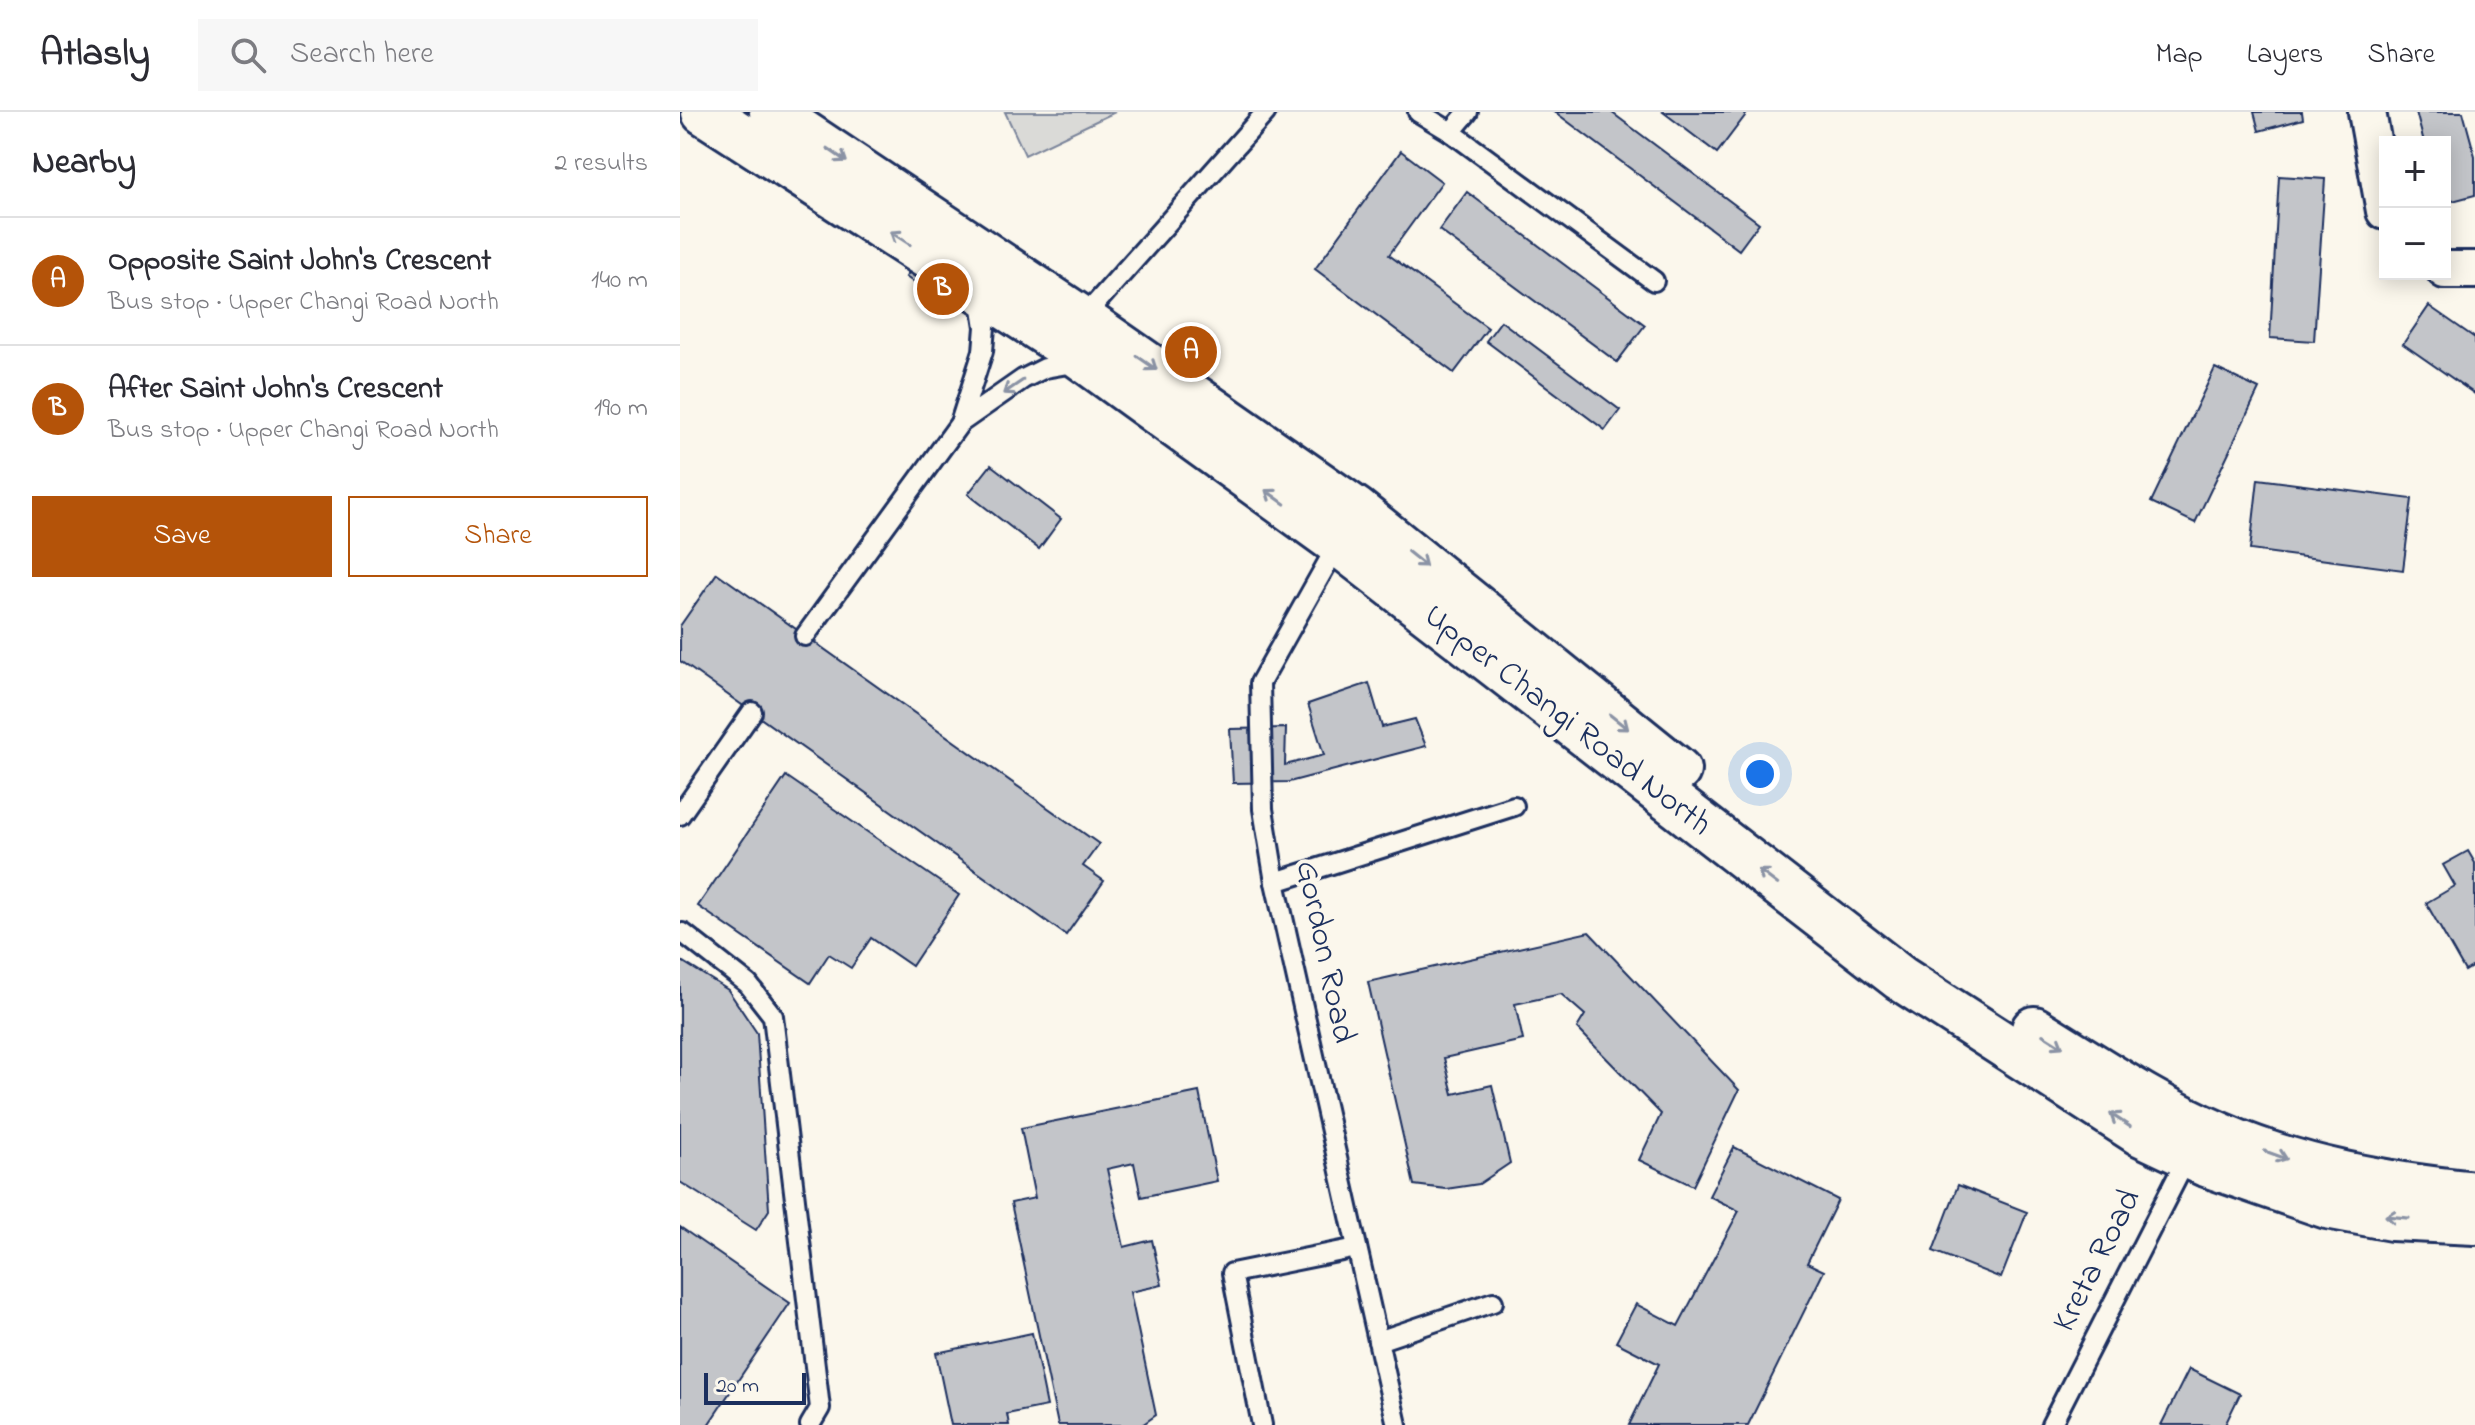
<!DOCTYPE html>
<meta charset="utf-8">
<style>
:root{--surface:#fff;--page:#f7f7f7;--text:#2b2b33;--muted:#7c7c81;--line:#e1e1e2;--accent:#b45309}
body{margin:0;font-family:"Indie Flower",sans-serif;background:var(--page);color:var(--text)}
.controls{position:absolute;right:24px;top:24px;display:grid;overflow:hidden;border-radius:0px;box-shadow:0 4px 20px #0003}
.controls button{width:72px;height:72px;display:grid;place-items:center;padding:0;border:0;border-bottom:2px solid var(--line);background:var(--surface);color:var(--text);font:40px sans-serif}
.scale{position:absolute;left:24px;bottom:20px;width:102px;box-sizing:border-box;padding-left:8px;border:4px solid #1b2f5e;border-top:0;font-size:22px;line-height:28px;white-space:nowrap;color:#1b2f5e;-webkit-text-stroke:6px #fbf7ec;paint-order:stroke}
.you{position:absolute;left:1080px;top:662px;width:28px;height:28px;margin:-20px;border:6px solid #fff;border-radius:50%;background:#1a73e8;box-shadow:0 0 0 12px #1a73e833}
.badge{display:grid;place-items:center;width:52px;height:52px;border-radius:50%;background:var(--accent);color:#fff;font-size:26px;font-weight:700}
.pin{position:absolute;translate:-50% -50%;border:4px solid #fff;box-shadow:0 2px 8px #0006}
.list{margin:0;padding:0;list-style:none}
h2{display:flex;justify-content:space-between;align-items:center;height:104px;margin:0;padding:0 32px;font-size:34px}
h2 small{font-size:26px;font-weight:400;color:var(--muted)}
.list li{display:grid;grid-template-columns:52px 1fr auto;gap:24px;align-items:center;box-sizing:border-box;height:128px;padding:0 32px;border-top:2px solid var(--line)}
.list b{display:block;font-size:30px;white-space:nowrap}
.list p{margin:0;font-size:26px;white-space:nowrap;color:var(--muted)}
.list em{font-size:26px;font-style:normal;color:var(--muted)}
.actions{display:flex;gap:16px;padding:24px 32px}
.actions a{flex:1;padding:18px 0;border:2px solid var(--accent);border-radius:0px;text-align:center;font-size:28px;color:var(--accent)}
.actions .main{background:var(--accent);color:#fff}
.icon{flex:none;width:44px;height:44px;fill:none;stroke:currentColor;stroke-width:2;stroke-linecap:round;stroke-linejoin:round}
.map{position:relative;flex:none;width:1795px;height:1313px;overflow:hidden}
header{display:flex;align-items:center;gap:48px;box-sizing:border-box;height:112px;padding:0 40px;background:var(--surface);border-bottom:2px solid var(--line)}
header strong{font-size:38px}
nav{display:flex;gap:44px;margin-inline-start:auto;font-size:28px}
.search{width:560px;height:72px;background:var(--page);display:flex;align-items:center;gap:20px;box-sizing:border-box;padding:0 28px;border-radius:0px;color:var(--muted);font-size:30px}
main{display:flex}
aside{flex:1;background:var(--surface)}
.map>svg:first-child{display:block}
</style>
<header>
<strong>Atlasly</strong>
<div class="search"><svg class="icon" aria-label="search" viewBox="0 0 24 24"><circle cx="10" cy="10" r="6"/><path d="M15 15l6 6"/></svg>Search here</div>
<nav><a>Map</a><a>Layers</a><a>Share</a></nav>
</header>
<main>
<aside>
<h2>Nearby<small>2 results</small></h2>
<ul class="list">
<li><span class="badge">A</span><div><b>Opposite Saint John's Crescent</b><p>Bus stop · Upper Changi Road North</p></div><em>140 m</em></li>
<li><span class="badge">B</span><div><b>After Saint John's Crescent</b><p>Bus stop · Upper Changi Road North</p></div><em>190 m</em></li>
</ul>
<div class="actions"><a class="main">Save</a><a>Share</a></div>
</aside>
<div class="map">
<svg width="1795" height="1313" viewBox="0 0 1795 1313">
<rect width="100%" height="100%" fill="#fbf7ec"/>
<filter id="ink" filterUnits="userSpaceOnUse"><feTurbulence type="fractalNoise" baseFrequency=".0125" numOctaves="2"/><feDisplacementMap in="SourceGraphic" scale="16" xChannelSelector="R" yChannelSelector="G"/><feConvolveMatrix kernelMatrix="1 2 1 2 8 2 1 2 1" color-interpolation-filters="sRGB"/></filter>
<g filter="url(#ink)">
<path fill="#dadad7" stroke="#7a849a" stroke-width="2" d="M325 0H435L345 43Z"/>
<g fill="#c3c5c9" stroke="#1b2f5e" stroke-width="2">
<path d="M875 0H931L1079 111 1059 138Z"/>
<path d="M983 0H1068L1037 41Z"/>
<path d="M1574 0H1622L1623 7 1579 19Z"/>
<path d="M1736 0H1783L1795 44V83L1765 91V30H1744Z"/>
<path d="M721 39 762 70 709 143 808 216 774 261 635 157Z"/>
<path d="M1599 64 1645 67 1634 229 1590 226Z"/>
<path d="M787 80 965 213 937 250 759 118Z"/>
<path d="M236 150 275 177 265 192 226 165Z"/>
<path d="M1749 194 1795 226V282L1723 232Z"/>
<path d="M821 209 940 298 925 318 806 229Z"/>
<path d="M1535 256 1579 277 1515 411 1471 390Z"/>
<path d="M311 353 381 407 359 437 288 382Z"/>
<path d="M1578 367 1732 387 1723 458 1570 438Z"/>
<path d="M37 461 419 732 403 754 424 769 386 823 0 549V514Z"/>
<path d="M689 571 702 615 735 607 746 634 609 670 553 671 550 617 606 616 605 653 644 643 628 592Z"/>
<path d="M106 664 279 783 232 854 191 826 171 856 149 842 130 871 18 794Z"/>
<path d="M1788 739 1795 751V853L1785 859 1746 791 1775 774 1763 753Z"/>
<path d="M909 820 1059 978 1013 1074 959 1048 981 1002 897 916 905 903 881 882 835 892 843 928 764 946 773 982 812 973 830 1051 799 1072 766 1077 734 1073 688 870Z"/>
<path d="M0 848 48 878 77 921 89 1098 76 1118 0 1070Z"/>
<path d="M519 980 537 1069 461 1085 454 1051 427 1057 444 1135 472 1128 482 1173 450 1180 476 1303 462 1313H378L331 1091 355 1086 341 1016Z"/>
<path d="M1054 1035 1158 1088 1127 1151 1144 1159 1068 1313H949L979 1252 936 1230 956 1192 998 1214 1059 1099 1029 1084Z"/>
<path d="M1278 1073 1347 1100 1321 1166 1253 1139Z"/>
<path d="M0 1115 110 1191 28 1313H0Z"/>
<path d="M352 1221 367 1294 327 1302 329 1313H271L256 1241Z"/>
<path d="M1509 1257 1560 1282 1545 1313H1481Z"/>
</g>
<g fill="none" stroke-linecap="round" stroke-linejoin="round">
<g stroke="#1b2f5e" stroke-width="24">
<g id="service">
<path d="M738 0 771 20 974 169"/>
<path d="M771 20 788 0"/>
<path d="M300 183 305 215 303 239 280 311 343 267 365 256 399 250"/>
<path d="M402 207 586 0"/>
<path d="M658 432 580 571 583 697 595 770 717 1313"/>
<path d="M125 524 280 311"/>
<path d="M0 703 72 600"/>
<path d="M595 770 834 694"/>
<path d="M3 821 68 872 93 904 140 1296 130 1313"/>
<path d="M698 1229 813 1190"/>
<path d="M582 1313 552 1161 677 1136"/>
<path d="M1371 1313 1509 1042"/>
</g>
</g>
<g stroke="#1b2f5e" stroke-width="42">
<g id="minor">
<path d="M1687 0 1705 99"/>
<path d="M1765 158H1795"/>
</g>
</g>
<g stroke="#1b2f5e" stroke-width="50">
<g id="tertiary">
<path d="M24 0 383 232 658 431 1220 866 1460 1021 1526 1052 1647 1094 1712 1106 1795 1110"/>
<path d="M92 0 402 207 676 398 998 658"/>
<path d="M1354 917C1414 954 1474 995 1540 1023 1621 1058 1707 1073 1795 1082"/>
</g>
</g>
<use href="#service" stroke="#fbf7ec" stroke-width="18"/>
<use href="#minor" stroke="#fbf7ec" stroke-width="36"/>
<use href="#tertiary" stroke="#fbf7ec" stroke-width="44"/>
</g>
<defs><path id="oneway-shaft" d="M-6 0H5M1.5-3L5.5 0L1.5 3" fill="none" stroke-width="1.6" stroke-linecap="round" stroke-linejoin="round" transform="scale(2)"/></defs>
<g stroke="#8b93a5">
<use href="#oneway-shaft" transform="translate(157 43) rotate(34)"/>
<use href="#oneway-shaft" transform="translate(220 126) rotate(-147)"/>
<use href="#oneway-shaft" transform="translate(467 251) rotate(35)"/>
<use href="#oneway-shaft" transform="translate(333 275) rotate(146)"/>
<use href="#oneway-shaft" transform="translate(595 385) rotate(-144)"/>
<use href="#oneway-shaft" transform="translate(737 447) rotate(39)"/>
<use href="#oneway-shaft" transform="translate(939 610) rotate(39)"/>
<use href="#oneway-shaft" transform="translate(1088 765) rotate(-143)"/>
<use href="#oneway-shaft" transform="translate(1373 929) rotate(32)"/>
<use href="#oneway-shaft" transform="translate(1440 1008) rotate(-147)"/>
<use href="#oneway-shaft" transform="translate(1596 1043) rotate(20)"/>
<use href="#oneway-shaft" transform="translate(1717 1105) rotate(-175)"/>
</g>
</g>
<g text-anchor="middle" dominant-baseline="central" stroke-width="8" stroke-linejoin="round" paint-order="stroke">
<g font-size="34" fill="#1b2f5e" stroke="#fbf7ec">
<text transform="translate(887 609) rotate(38)">Upper Changi Road North</text>
<text transform="translate(644 840) rotate(78)">Gordon Road</text>
<text transform="translate(1418 1149) rotate(-63)">Kreta Road</text>
</g>
</g>
</svg>
<div class="controls">
<button>+</button>
<button>−</button>
</div>
<div class="scale">20 m</div>
<div class="you"></div>
<div class="pin badge" style="left:511px;top:240px">A</div>
<div class="pin badge" style="left:263px;top:177px">B</div>
</div>
</main>
